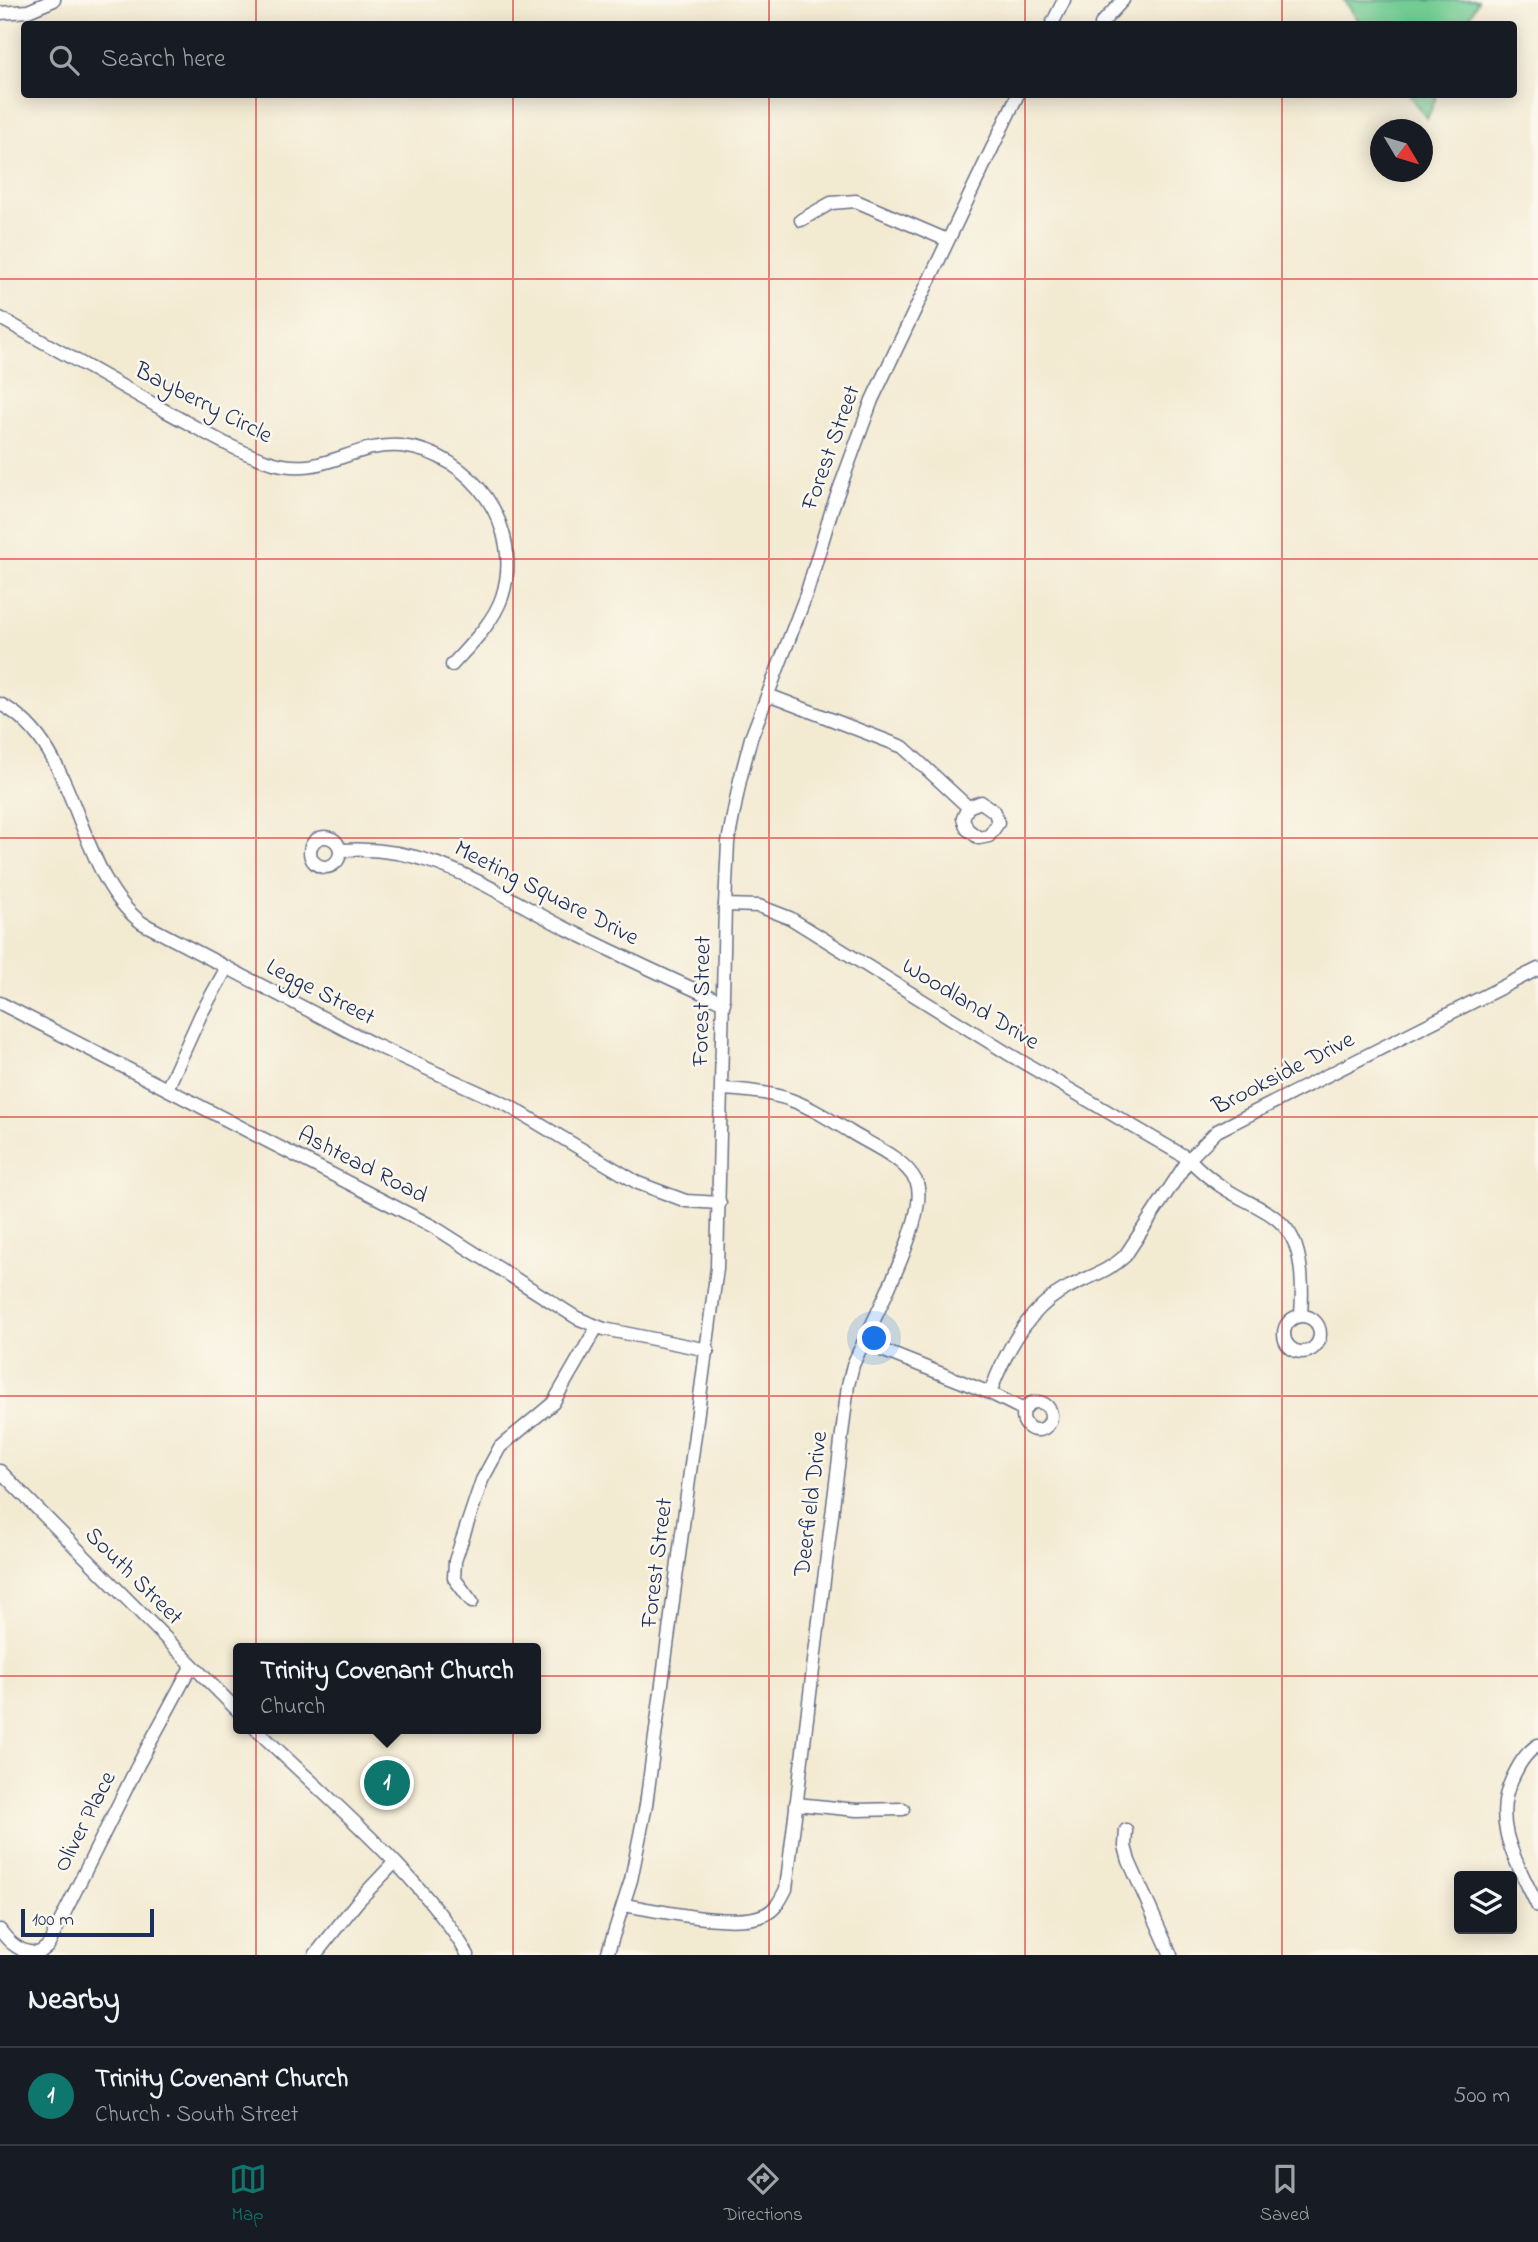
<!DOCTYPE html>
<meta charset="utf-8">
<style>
:root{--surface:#171b24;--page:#242831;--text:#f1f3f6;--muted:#9ea1a6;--line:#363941;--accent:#0f766e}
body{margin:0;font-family:"Indie Flower",sans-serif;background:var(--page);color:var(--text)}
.controls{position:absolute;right:21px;bottom:21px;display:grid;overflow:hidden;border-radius:7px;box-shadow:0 4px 18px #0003}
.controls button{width:63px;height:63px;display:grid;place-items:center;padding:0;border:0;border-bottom:2px solid var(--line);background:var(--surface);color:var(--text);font:35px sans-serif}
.compass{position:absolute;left:1370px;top:119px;width:63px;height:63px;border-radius:50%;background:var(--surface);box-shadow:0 4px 18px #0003;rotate:128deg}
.scale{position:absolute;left:21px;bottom:18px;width:133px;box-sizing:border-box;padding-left:7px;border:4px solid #1b2f5e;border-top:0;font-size:19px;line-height:24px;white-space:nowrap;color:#1b2f5e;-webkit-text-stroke:5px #fbf7ec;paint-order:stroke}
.you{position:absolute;left:875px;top:1339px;width:24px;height:24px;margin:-18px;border:5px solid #fff;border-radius:50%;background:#1a73e8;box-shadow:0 0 0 10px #1a73e833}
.badge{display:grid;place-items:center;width:46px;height:46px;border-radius:50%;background:var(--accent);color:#fff;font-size:23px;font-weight:700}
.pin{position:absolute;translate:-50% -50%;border:4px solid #fff;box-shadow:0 2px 7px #0006}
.popup{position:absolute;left:233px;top:1643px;width:308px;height:91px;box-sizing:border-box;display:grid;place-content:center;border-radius:7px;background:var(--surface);filter:drop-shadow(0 2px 5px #0005);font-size:23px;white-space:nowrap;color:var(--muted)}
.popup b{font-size:26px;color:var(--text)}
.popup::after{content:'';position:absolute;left:50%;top:100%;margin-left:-14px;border:14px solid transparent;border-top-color:var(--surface)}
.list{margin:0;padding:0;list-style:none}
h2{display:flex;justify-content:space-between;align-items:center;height:91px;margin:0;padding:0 28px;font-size:30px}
h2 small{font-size:23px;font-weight:400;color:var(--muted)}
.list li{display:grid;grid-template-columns:46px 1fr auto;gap:21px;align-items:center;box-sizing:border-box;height:98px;padding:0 28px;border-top:2px solid var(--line)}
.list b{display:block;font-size:26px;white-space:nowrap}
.list p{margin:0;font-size:23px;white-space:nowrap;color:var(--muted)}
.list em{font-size:23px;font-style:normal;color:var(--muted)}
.icon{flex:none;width:38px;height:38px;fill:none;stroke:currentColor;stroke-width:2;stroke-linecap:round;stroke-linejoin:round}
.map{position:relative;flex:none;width:1538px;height:1955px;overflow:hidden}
.search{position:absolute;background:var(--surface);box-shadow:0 4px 18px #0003;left:21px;right:21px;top:21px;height:77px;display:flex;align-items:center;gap:18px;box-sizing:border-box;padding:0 24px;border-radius:7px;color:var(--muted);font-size:26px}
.sheet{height:189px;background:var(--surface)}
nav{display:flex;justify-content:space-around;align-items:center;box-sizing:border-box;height:98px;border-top:2px solid var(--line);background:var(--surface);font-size:19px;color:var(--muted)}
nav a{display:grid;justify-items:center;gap:4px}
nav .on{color:var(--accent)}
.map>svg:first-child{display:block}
</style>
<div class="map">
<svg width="1538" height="1955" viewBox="0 0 1538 1955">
<rect width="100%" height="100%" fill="#fbf7ec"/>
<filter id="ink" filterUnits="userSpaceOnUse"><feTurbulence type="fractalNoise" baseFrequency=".0143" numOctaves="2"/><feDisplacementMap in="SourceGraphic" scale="14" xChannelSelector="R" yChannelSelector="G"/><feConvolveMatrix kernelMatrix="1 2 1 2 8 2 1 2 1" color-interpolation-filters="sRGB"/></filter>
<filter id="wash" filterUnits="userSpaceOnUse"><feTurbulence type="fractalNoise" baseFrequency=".00686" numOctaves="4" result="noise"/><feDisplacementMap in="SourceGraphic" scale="28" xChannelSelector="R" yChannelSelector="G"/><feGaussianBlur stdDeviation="1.57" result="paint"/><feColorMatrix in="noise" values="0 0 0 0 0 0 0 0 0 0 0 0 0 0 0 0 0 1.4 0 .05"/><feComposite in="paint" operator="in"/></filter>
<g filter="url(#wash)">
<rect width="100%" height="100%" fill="#f3ead2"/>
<g fill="#72cc93" stroke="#467e78" stroke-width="2">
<path d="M1344 0H1478L1467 24H1361Z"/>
<path d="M1409 95H1437L1427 119Z"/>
</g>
</g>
<g filter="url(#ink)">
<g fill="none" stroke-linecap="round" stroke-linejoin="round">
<g stroke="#677087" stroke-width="15">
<g id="minor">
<path d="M0 13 28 11 54 0"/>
<path d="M1052 24 1064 0"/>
<path d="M1101 24 1123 0"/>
<path d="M801 220 831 203 856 201 947 240"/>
<path d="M0 318C54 348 108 378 162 409 196 427 230 449 267 461 324 480 350 442 401 446 472 453 525 528 502 597 493 623 470 645 452 665"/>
<path d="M768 695 903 747 968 807 963 818 967 829 979 838 989 836 998 823 995 812 981 802 968 807"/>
<path d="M0 704C80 744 74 872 142 923L373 1044 509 1106 638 1183 686 1201 720 1203"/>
<circle cx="325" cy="852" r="15"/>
<path d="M342 850C431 844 489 889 565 928 617 954 671 979 724 1003"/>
<path d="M725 905 759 906 790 918 1007 1053 1189 1159C1253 1227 1310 1190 1301 1315"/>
<path d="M0 1003 434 1227 577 1318 604 1329 708 1350"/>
<path d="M167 1089 201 1014 226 969"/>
<circle cx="1302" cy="1334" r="18"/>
<path d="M864 1343 990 1393 1024 1410"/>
<path d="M990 1393C1005 1352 1028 1307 1069 1287 1088 1277 1109 1271 1125 1256L1189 1159 1217 1131 1538 969"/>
<circle cx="1037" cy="1416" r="14"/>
<path d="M0 1471 238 1711"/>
<path d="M472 1602 454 1578 455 1561 482 1480 500 1447 553 1403 597 1327"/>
<path d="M256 1729C324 1796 420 1873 468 1955"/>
<path d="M1538 1745C1525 1753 1518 1766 1512 1779 1490 1824 1519 1866 1538 1907"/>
<path d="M796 1804 857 1810 903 1809"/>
<path d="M1126 1830 1125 1846 1129 1861 1171 1955"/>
<path d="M624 1905C657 1910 737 1929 766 1914 776 1909 781 1899 786 1889L848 1385 853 1365C868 1329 932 1213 916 1181 904 1158 873 1146 852 1133 800 1101 785 1092 723 1089"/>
<path d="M0 1930C10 1944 21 1953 39 1953L48 1946 138 1765 192 1665"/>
<path d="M315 1955 358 1901 394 1863"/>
<path d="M607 1955 631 1880 646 1805 717 1268 725 905 728 842 740 780 751 738 806 595 832 509 872 400 1018 94"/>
</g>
</g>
<use href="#minor" stroke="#fff" stroke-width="12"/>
</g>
</g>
<path fill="none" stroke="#d62828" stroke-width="2" stroke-opacity="0.55" d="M256 0V24M513 0V24M769 0V24M1025 0V24M1282 0V24M256 94V1955M513 94V1955M769 94V1955M1025 94V1955M1282 94V1955M0 279H1538M0 559H1538M0 838H1538M0 1117H1538M0 1396H1538M0 1676H1538"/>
<g text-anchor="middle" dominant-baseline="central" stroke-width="5" stroke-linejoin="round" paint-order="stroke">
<g font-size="24" fill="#1b2f5e" stroke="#fbf7ec">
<text transform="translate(203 404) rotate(27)">Bayberry Circle</text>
<text transform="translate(832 448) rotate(-70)">Forest Street</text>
<text transform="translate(546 894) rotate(27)">Meeting Square Drive</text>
<text transform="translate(320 993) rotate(27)">Legge Street</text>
<text transform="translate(703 1001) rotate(-89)">Forest Street</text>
<text transform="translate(970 1005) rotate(31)">Woodland Drive</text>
<text transform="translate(1284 1074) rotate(-27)">Brookside Drive</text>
<text transform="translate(362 1166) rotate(27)">Ashtead Road</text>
<text transform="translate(812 1504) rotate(-83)">Deerfield Drive</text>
<text transform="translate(658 1563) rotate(-83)">Forest Street</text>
<text transform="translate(133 1577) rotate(45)">South Street</text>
<text transform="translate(86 1822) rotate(-63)">Oliver Place</text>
</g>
</g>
</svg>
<div class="controls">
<button><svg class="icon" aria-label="layers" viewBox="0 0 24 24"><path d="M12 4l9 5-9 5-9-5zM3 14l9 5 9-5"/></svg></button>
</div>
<svg class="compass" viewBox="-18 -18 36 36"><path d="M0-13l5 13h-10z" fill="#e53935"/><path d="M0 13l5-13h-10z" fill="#9ea1a6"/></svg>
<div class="scale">100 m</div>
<div class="you"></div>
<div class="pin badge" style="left:387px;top:1783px">1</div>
<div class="popup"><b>Trinity Covenant Church</b>Church</div>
<div class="search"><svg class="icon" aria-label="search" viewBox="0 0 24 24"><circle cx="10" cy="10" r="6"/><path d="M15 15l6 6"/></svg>Search here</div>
</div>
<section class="sheet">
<h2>Nearby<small></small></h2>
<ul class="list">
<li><span class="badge">1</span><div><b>Trinity Covenant Church</b><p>Church · South Street</p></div><em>500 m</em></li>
</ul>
</section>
<nav>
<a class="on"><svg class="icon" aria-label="map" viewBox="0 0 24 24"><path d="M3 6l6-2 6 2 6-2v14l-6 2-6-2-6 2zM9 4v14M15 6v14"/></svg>Map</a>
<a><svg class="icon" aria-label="directions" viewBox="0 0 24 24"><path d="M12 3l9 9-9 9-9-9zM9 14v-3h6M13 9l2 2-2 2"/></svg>Directions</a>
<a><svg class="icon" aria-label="saved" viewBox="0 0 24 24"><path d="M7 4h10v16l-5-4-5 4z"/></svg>Saved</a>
</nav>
